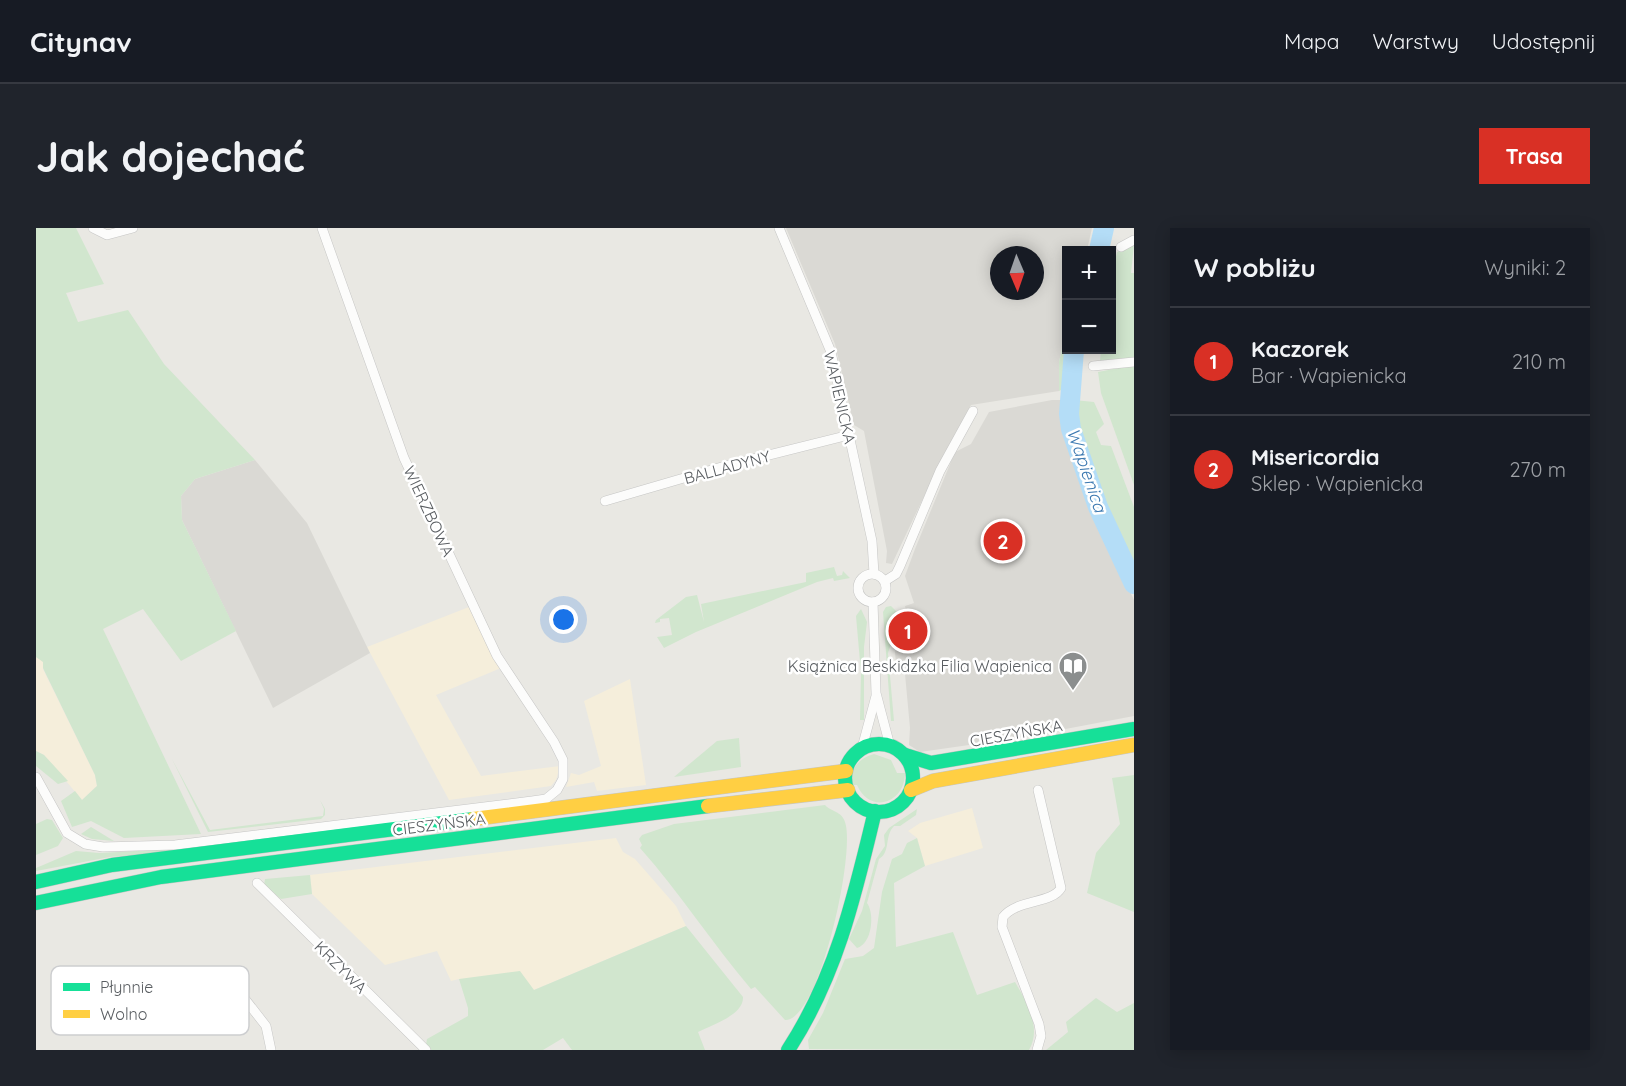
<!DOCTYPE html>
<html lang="pl">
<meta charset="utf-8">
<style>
:root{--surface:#171b24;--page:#20242c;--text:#f1f3f6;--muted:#9ea1a6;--line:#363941;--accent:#d93025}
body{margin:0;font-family:Quicksand,sans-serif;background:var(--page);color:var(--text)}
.controls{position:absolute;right:18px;top:18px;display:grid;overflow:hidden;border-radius:0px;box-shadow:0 3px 15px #0003}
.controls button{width:54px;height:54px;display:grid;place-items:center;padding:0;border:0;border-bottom:2px solid var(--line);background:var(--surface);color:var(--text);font:30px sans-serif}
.compass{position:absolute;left:954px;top:18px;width:54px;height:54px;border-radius:50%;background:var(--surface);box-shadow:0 3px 15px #0003;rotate:178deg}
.you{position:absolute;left:528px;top:392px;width:21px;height:21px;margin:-15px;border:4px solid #fff;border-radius:50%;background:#1a73e8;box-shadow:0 0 0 9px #1a73e833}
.badge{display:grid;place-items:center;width:39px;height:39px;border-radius:50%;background:var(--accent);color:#fff;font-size:20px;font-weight:700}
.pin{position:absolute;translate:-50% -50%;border:3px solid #fff;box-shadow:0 2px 6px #0006}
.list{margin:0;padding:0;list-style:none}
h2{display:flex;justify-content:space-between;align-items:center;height:78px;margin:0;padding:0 24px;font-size:26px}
h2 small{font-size:20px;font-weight:400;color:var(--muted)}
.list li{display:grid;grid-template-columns:39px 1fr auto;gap:18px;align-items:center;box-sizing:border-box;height:108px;padding:0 24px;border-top:2px solid var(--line)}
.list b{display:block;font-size:22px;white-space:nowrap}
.list p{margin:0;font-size:20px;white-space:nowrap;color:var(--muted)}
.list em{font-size:20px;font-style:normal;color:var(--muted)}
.map{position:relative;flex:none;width:1098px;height:822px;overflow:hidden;border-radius:0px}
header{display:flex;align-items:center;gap:36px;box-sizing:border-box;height:84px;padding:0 30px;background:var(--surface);border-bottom:2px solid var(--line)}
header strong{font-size:28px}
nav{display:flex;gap:33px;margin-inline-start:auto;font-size:21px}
.intro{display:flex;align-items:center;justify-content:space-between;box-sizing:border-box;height:144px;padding:0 36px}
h1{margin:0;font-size:42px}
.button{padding:15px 27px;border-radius:0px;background:var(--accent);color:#fff;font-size:21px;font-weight:700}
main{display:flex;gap:36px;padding:0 36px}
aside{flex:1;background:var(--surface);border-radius:0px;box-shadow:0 3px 15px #0003}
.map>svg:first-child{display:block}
</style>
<header>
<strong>Citynav</strong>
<nav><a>Mapa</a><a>Warstwy</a><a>Udostępnij</a></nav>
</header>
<div class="intro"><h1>Jak dojechać</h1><a class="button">Trasa</a></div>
<main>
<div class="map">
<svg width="1098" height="822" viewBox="0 0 1098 822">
<rect width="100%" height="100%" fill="#e9e8e3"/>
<g fill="#f5eedb">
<path d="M433 379 465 440 400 467 445 548 524 538 520 552 515 558 413 572 331 419Z"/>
<path d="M0 429 7 433V441L59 547 61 558 46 572 8 527 0 523Z"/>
<path d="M594 451 610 557 561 563 558 554 530 559 535 545 543 547 565 538 548 473Z"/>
<path d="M936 580 947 620 889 638 881 610 872 603 884 595Z"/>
<path d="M580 610 587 624 599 631 640 678 650 698 498 762 423 751 415 753 401 723 349 737 276 666 274 647Z"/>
</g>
<g fill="#dad9d4" fill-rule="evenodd">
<path d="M750 0H1056L1051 22H1030V103L1023 134V163L935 177 908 226 856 336 850 335 851 323 828 203 818 197 799 116ZM963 27H999V63H963Z"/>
<path d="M1016 172H1026L1028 200 1063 298 1098 372V488L982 510 884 524 873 517 874 500 869 446H861L859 424 872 392 869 378 878 375 869 348 879 321 919 224 935 216 953 184Z"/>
<path d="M219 232 271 295 334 425 237 480 146 292 145 268 159 251Z"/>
</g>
<g fill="#d1e6ce">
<path d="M0 0H40L68 56 30 65 42 94 92 82 128 136 219 232 159 251 145 268 146 292 200 403 145 433 107 381 67 401 165 606 88 610 55 593 36 599 25 573 39 563 46 572 61 558 59 547 7 440V434L0 429Z"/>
<path d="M1098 17 1095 45H1098V130L1064 133 1065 122H1076V45L1081 24Z"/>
<path d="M1030 103V122H1035L1030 160 1023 163V134Z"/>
<path d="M1098 137V257L1065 165 1062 144Z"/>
<path d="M1038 172 1058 174 1068 196 1060 204 1065 217 1075 218 1098 279V343C1079 301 1034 216 1038 172Z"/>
<path d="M798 339 801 348 806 347 807 343 814 350 798 353 797 350 781 354 660 404 628 420 621 409 636 407 633 390 624 391V394L619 395 620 392 650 369 661 367 668 394 665 376 770 354V345Z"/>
<path d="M855 378 864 387 852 425 858 493H855L847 384 850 379Z"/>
<path d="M825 381 831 394 828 419V492H824L825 445 820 388Z"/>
<path d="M703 510 705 539 638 549 681 513Z"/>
<path d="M0 523 8 527 32 553 22 556 0 538Z"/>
<path d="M838 526 855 532 861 545H869C869 575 834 587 821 557H815C815 541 822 530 838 526Z"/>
<path d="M136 531 174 602 287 588 288 581 284 572 289 581V587L285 591 172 604Z"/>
<path d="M1098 547V684L1051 665 1060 625 1084 596 1076 550Z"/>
<path d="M789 577C795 584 806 583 809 594 820 624 783 794 749 792L719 759 715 761C676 715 644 665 604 620L606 617 603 611 606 607 638 596Z"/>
<path d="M881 581 880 587 864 598H858C848 608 855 624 843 631L831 675C839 686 836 716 821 720L813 711 826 683 840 631 849 618 848 607 853 600Z"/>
<path d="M11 591 16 592 27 610 22 618 0 627V596Z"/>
<path d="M55 599 78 613 56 611 45 606Z"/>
<path d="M881 610 889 638 858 655 860 719 917 704 941 767 979 754C991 774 1006 800 993 822L773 821 772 812 787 785 809 731 827 728 838 720 846 664 856 631 866 626 871 615Z"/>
<path d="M203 613V617L74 629 0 643V640L40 623 63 625 141 621Z"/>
<path d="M274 647 276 666 245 671 228 657 229 651Z"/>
<path d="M650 698 707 769C708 787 676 797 662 804L669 822H536L527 810 507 822H394L390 817 391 811 432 788V780L423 751 484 743 498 762Z"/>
<path d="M1060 770 1081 784 1098 775V822H1010L1032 804 1030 794Z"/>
</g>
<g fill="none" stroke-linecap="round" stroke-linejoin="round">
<g stroke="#b4ddf7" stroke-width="20">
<path d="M1063 22 1068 0"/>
<path d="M1038 122 1033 186 1035 201 1062 279 1098 356"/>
</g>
<g stroke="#c6c6c5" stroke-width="10">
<g id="street">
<path d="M57 0 71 7 97 0"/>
<path d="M743 0 795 124 836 313 838 346"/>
<path d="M1085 19 1098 12"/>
<path d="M1057 138 1098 134"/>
<path d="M569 273 689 238 813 207"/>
<circle cx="836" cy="360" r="14"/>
<path d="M849 353 860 346 864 338 904 243 937 183"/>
<path d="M837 374 840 465 854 518"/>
<path d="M826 520 840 468"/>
<path d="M0 549 31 605 49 616 67 619 139 617 496 573 510 571 521 562 527 551V532L518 514 461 428 368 230 286 0"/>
<path d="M221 655 390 822"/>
<path d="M186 751 194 752 230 798 235 822"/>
<path d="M1001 822 1005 808 1003 796 966 699 967 689C981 671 1016 676 1025 660L1002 562"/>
</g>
</g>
<g stroke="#c5c5c3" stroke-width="15">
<g id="fast">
<circle cx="843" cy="550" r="34"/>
<path d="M869 527 895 535 1098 501"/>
<path d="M0 654 76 637 437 591"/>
<path d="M0 675 125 649 672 578"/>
<path d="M752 822C800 749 819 667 839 583"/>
</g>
</g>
<g stroke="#c5c5c3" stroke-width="15">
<g id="slow">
<path d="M875 562 897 553 1098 517"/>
<path d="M672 578 812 562"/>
<path d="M437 591 810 543"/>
</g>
</g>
<use href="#street" stroke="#fcfcfb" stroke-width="9"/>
<use href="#fast" stroke="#16e098" stroke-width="14"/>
<use href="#slow" stroke="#ffcf43" stroke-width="14"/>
</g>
<defs>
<g id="library-pin" transform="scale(1.5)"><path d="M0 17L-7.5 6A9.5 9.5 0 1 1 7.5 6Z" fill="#8b8e8e" stroke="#fff"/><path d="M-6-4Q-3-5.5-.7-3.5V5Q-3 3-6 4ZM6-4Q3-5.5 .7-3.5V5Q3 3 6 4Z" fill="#fff"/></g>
</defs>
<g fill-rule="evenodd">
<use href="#library-pin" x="1037" y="438"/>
</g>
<g text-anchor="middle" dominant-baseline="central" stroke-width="5" stroke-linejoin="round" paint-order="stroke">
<g font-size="16" fill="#595d61" stroke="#fff">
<text transform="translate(804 169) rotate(77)">WAPIENICKA</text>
<text transform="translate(691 239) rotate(-15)">BALLADYNY</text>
<text transform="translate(393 283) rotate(65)">WIERZBOWA</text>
<text transform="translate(980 505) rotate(-10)">CIESZYŃSKA</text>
<text transform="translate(403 596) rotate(-7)">CIESZYŃSKA</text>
<text transform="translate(305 739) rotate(45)">KRZYWA</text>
</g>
<g font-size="16" fill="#595d61" stroke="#fff" text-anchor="end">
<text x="1016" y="438">Książnica Beskidzka Filia Wapienica</text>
</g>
<g font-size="18" font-style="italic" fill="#3b78b0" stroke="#fff">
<text transform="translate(1051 242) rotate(71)">Wapienica</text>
</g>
</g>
<rect x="15" y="738" width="198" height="69" rx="9" fill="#fff" stroke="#cdced0" stroke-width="1.5"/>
<rect x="27" y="755" width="27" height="8" fill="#16e098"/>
<rect x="27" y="782" width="27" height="8" fill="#ffcf43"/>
<g font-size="16" fill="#595d61">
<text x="64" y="765">Płynnie</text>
<text x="64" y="792">Wolno</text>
</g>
</svg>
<div class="controls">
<button>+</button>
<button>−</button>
</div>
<svg class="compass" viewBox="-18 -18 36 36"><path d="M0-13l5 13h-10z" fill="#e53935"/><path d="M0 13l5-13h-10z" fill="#9ea1a6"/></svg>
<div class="you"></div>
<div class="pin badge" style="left:872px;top:403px">1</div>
<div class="pin badge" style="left:967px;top:313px">2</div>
</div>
<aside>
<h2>W pobliżu<small>Wyniki: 2</small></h2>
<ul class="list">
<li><span class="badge">1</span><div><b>Kaczorek</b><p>Bar · Wapienicka</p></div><em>210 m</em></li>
<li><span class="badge">2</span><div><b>Misericordia</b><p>Sklep · Wapienicka</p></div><em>270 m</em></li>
</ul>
</aside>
</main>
